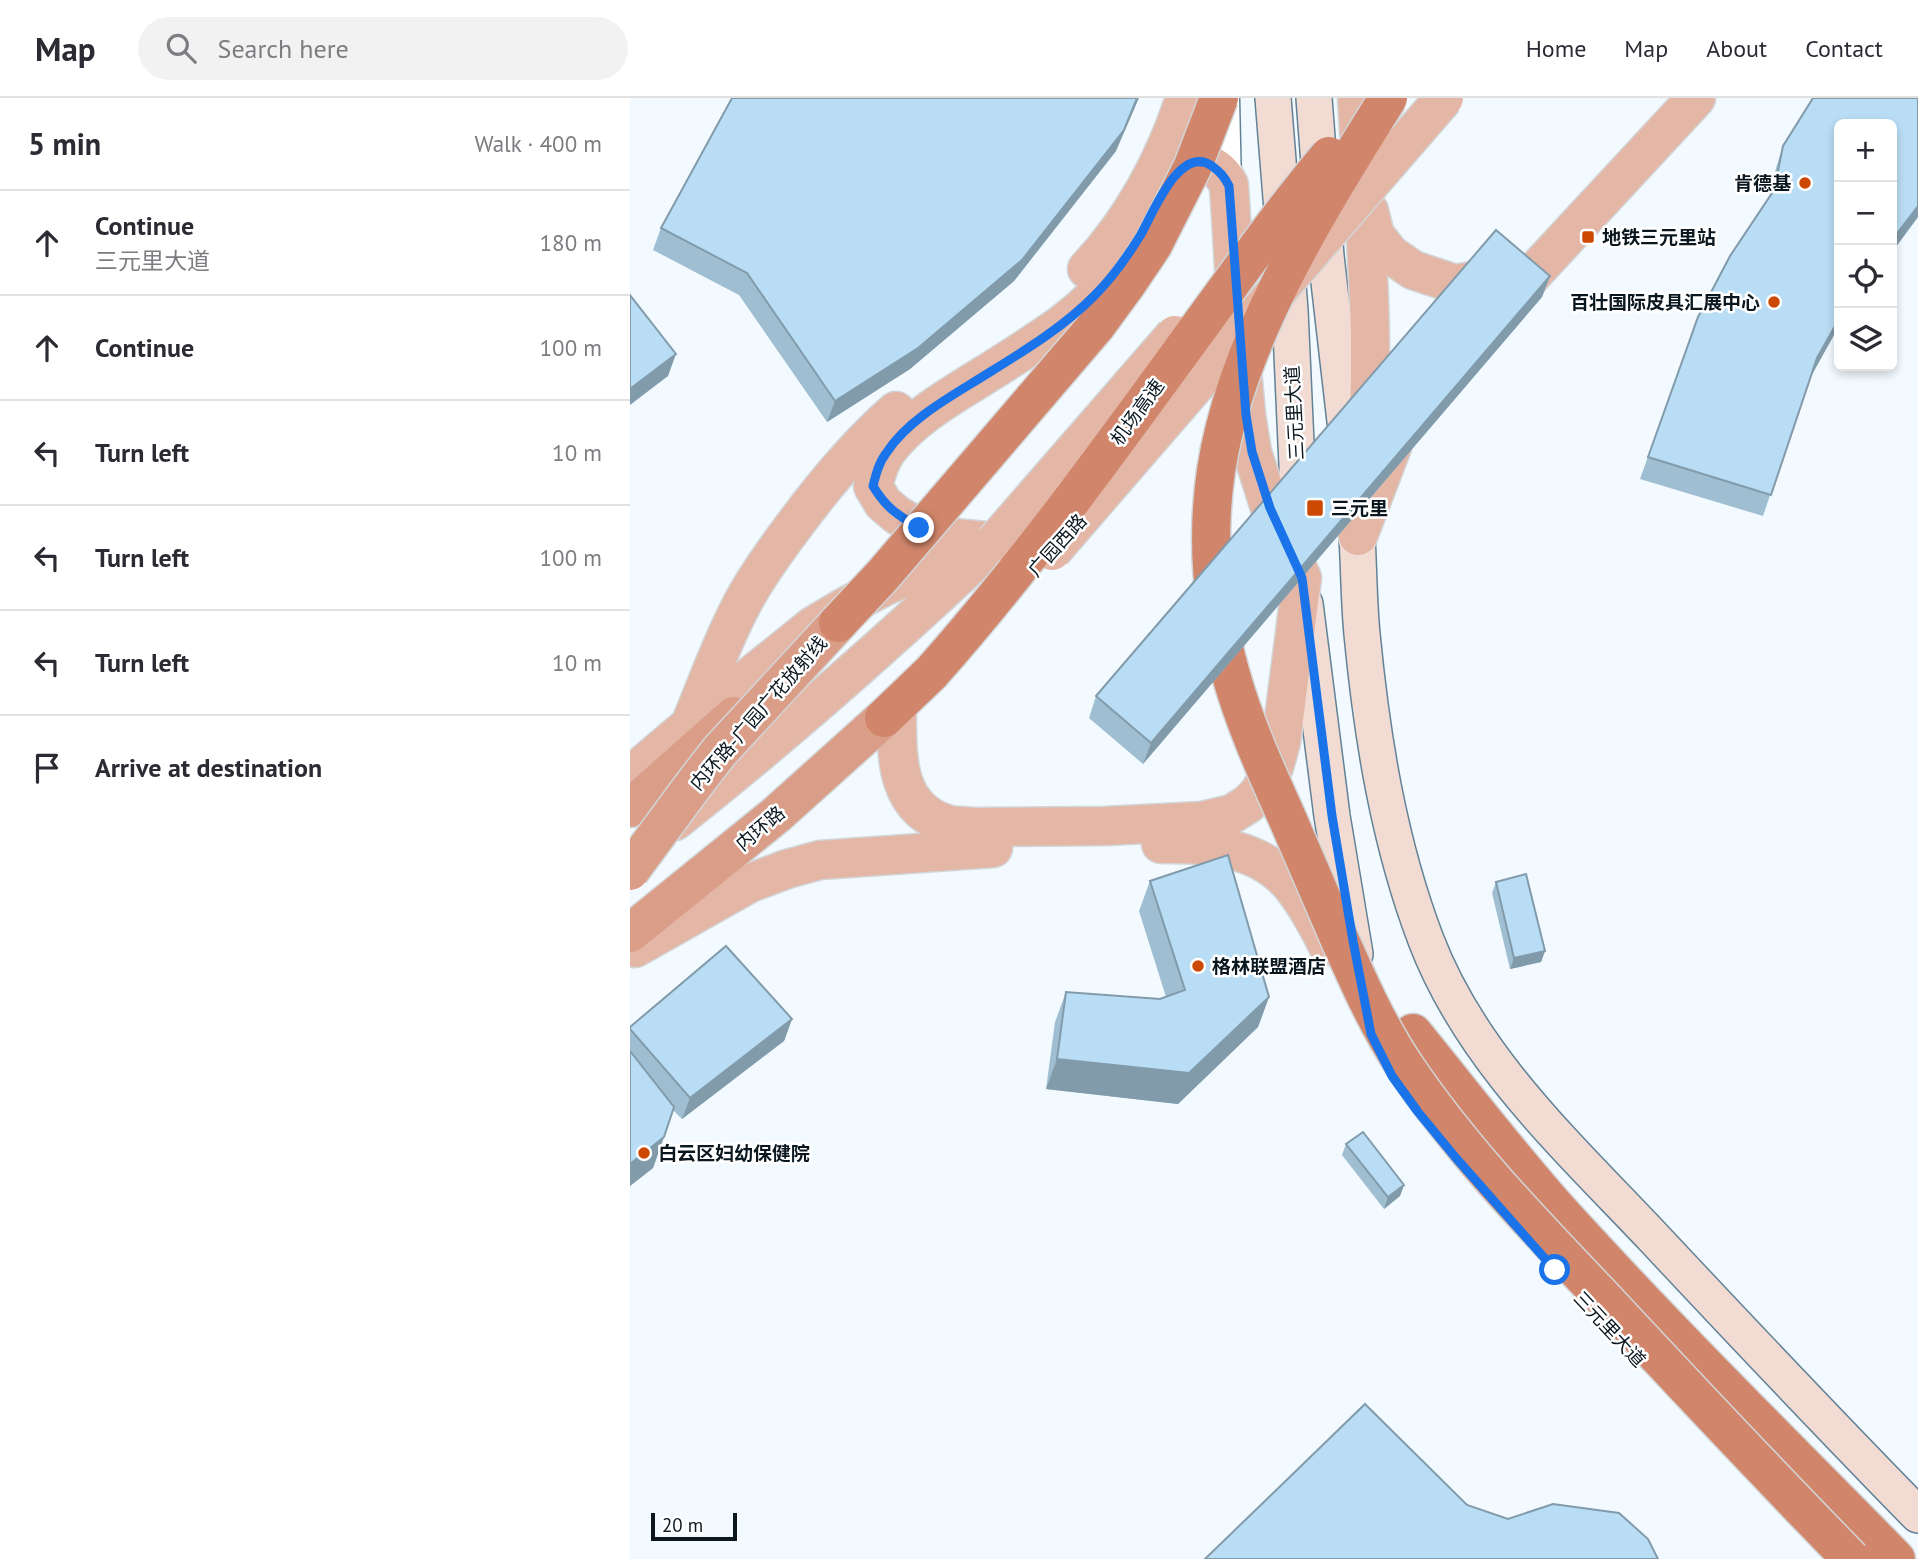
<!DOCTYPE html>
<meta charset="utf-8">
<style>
:root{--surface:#fff;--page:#f2f2f3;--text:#2b2b33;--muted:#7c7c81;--line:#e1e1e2}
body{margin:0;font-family:"PT Sans","Noto Sans SC",sans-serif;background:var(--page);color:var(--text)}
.controls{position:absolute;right:21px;top:21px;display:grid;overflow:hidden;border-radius:10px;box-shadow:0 4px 10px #0003}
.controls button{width:63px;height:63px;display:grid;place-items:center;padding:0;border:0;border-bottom:2px solid var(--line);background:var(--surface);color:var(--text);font:35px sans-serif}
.scale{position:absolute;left:21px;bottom:18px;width:86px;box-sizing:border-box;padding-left:7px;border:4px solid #0a171f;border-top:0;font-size:19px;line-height:24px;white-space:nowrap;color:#0a171f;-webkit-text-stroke:5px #fff;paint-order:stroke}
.stop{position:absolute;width:21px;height:21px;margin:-16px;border:5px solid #1a73e8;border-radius:50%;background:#fff}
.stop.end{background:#1a73e8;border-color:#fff;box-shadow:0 2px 7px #0008}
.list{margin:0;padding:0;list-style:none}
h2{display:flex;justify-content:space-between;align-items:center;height:91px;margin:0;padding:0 28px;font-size:30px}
h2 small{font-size:23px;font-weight:400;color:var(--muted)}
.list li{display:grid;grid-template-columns:46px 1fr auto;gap:21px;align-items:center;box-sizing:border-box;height:105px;padding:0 28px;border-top:2px solid var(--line)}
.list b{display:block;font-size:26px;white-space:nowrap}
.list p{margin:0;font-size:23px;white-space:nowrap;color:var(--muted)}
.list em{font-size:23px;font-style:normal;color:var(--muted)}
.icon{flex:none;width:38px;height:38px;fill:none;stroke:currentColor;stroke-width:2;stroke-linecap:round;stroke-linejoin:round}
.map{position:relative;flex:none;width:1288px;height:1461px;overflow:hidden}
header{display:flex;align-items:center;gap:42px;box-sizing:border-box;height:98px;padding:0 35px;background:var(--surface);border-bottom:2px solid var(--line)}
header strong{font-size:33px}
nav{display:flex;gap:38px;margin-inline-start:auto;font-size:24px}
.search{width:490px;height:63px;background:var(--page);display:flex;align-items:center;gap:18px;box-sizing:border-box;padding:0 24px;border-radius:38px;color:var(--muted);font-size:26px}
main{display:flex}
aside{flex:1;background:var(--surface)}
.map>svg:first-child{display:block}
</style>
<header>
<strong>Map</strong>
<div class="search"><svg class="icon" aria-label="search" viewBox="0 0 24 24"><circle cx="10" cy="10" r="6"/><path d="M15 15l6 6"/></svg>Search here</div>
<nav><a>Home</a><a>Map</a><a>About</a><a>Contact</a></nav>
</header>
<main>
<aside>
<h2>5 min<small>Walk · 400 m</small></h2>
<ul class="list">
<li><svg class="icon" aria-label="ahead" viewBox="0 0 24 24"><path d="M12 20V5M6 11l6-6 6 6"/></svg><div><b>Continue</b><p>三元里大道</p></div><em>180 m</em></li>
<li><svg class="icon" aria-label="ahead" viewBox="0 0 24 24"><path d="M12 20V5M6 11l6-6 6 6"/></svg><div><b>Continue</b></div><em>100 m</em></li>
<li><svg class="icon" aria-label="left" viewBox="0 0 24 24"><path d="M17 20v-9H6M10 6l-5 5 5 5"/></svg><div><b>Turn left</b></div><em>10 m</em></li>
<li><svg class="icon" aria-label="left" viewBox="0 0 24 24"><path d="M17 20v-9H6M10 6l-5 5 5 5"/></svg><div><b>Turn left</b></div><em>100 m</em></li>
<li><svg class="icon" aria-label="left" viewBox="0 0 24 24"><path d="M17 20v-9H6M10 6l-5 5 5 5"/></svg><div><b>Turn left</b></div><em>10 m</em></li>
<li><svg class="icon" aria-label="arrive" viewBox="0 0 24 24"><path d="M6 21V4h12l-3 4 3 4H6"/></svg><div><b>Arrive at destination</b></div></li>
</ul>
</aside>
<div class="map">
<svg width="1288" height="1461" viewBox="0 0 1288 1461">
<rect width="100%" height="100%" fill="#f3faff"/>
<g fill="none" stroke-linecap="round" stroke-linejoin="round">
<g stroke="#628297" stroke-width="27">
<path id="minor" d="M597 1 599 87"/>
</g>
<g stroke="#628297" stroke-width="38">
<g id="secondary">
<path d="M643 0 660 212 669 412"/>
<path d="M684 0 696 158 719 358"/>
<path d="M725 410C729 452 728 494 732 536 742 640 759 745 796 842 841 960 937 1048 1022 1138 1110 1232 1198 1325 1288 1417"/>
<path d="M675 506 702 718 725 856"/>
</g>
</g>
<g stroke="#d3d5d7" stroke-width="41">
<g id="primary">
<path d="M727 0C733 110 745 221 738 331"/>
<path d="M540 84C557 57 585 59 599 87L606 201"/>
<path d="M739 113 745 137 760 156 783 172 825 186 849 182 869 174"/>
<path d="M457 171C502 123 535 62 555 0"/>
<path d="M875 206 1066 0"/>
<path d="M728 438 762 349"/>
<path d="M365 444 314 439 289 430 267 417 253 405 243 388C246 376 249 364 257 353 278 324 314 302 345 283 374 265 403 247 431 227 457 208 480 184 497 157"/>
<path d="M267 617C266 662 267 713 320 727 327 728 335 728 342 729L476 728 534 725 572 723 602 716 618 706 629 695 644 669 651 644 672 480 640 410 622 354 616 317 612 272"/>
<path d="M60 627C77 586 92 543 113 504 127 478 145 453 163 429 194 387 227 347 266 313"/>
<path d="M0 678 60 627 183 528 215 509 257 487 350 450"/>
<path d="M45 723C156 635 262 541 365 444"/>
<path d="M531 746C578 745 629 749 661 787 676 805 688 828 698 848"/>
<path d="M5 850 120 785 157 771 190 762 363 750"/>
</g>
</g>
<g stroke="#d3d5d7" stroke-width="41">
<g id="trunk">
<path d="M0 710 104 618"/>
<path d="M0 835 146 717 254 620"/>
</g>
</g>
<g stroke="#d3d5d7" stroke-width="41">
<g id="motorway">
<path d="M254 620 301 575"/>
<path d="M783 935C832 995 879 1057 931 1115 1039 1234 1154 1347 1266 1461"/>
</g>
</g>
<use href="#minor" stroke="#fff" stroke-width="24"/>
<use href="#secondary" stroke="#f1dbd3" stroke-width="35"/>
<use href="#primary" stroke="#e3b6a6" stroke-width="38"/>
<use href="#trunk" stroke="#da9e88" stroke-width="38"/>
<use href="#motorway" stroke="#d1866b" stroke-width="38"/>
<g stroke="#d3d5d7" stroke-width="41" stroke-linecap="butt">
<g id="primary-bridge">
<path d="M365 444 545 237"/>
<path d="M422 453 814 0"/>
</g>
</g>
<g stroke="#d3d5d7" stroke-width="41" stroke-linecap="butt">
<path id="trunk-bridge" d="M0 773 62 689 89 654 208 525"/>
</g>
<g stroke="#d3d5d7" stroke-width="41" stroke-linecap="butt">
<g id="motorway-bridge">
<path d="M758 0C689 111 606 241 586 373 576 441 582 511 601 577 615 627 637 675 658 722 675 761 692 801 709 840 729 885 749 930 776 970 834 1056 907 1130 978 1205 1058 1291 1139 1377 1221 1461"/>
<path d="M208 525 253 477 466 228 496 187 523 147 563 68 589 0"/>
<path d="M301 575C395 469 478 354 561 240 606 179 650 116 699 58"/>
</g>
</g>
<use href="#primary-bridge" stroke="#e3b6a6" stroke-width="38"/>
<use href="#trunk-bridge" stroke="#da9e88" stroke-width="38"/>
<use href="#motorway-bridge" stroke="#d1866b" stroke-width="38"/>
</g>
<g fill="#9fbed2">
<path d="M1183 0H1288V119L1262 154V26H1209V228L1180 279 1133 418 1010 381 1068 219 1100 158 1139 99 1146 70 1153 48Z"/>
<path d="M486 53 384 183 280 271 197 324 109 197 23 152 31 130Z"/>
<path d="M920 178 912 199 513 666 459 620 466 598Z"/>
<path d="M520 783 639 899 628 929 548 1006 416 991 425 924 436 894 530 901 536 899 509 813Z"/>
<path d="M866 784 915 853 911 864 880 871 862 795Z"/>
<path d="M162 921 154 943 52 1021 43 1012 23 1070 0 1088V929Z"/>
<path d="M716 1046 774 1087 770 1098 754 1111 712 1057Z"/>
</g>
<g fill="#829bab">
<path d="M507 0H509L486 53 384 183 280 271 197 324 205 303Z"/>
<path d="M1288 108V119L1262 154V142Z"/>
<path d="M920 178 912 199 513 666 521 645Z"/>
<path d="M1209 221V228L1179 282 1187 260Z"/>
<path d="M46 256 38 278 0 307V291Z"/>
<path d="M915 853 911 864 880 871 884 860Z"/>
<path d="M639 899 628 929 548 1006 416 991 427 961Z"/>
<path d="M162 921 154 943 52 1021 60 1000Z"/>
<path d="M34 1039 23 1070 0 1088V1066Z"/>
<path d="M774 1087 770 1098 754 1111 758 1099Z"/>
</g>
<g fill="#b9ddf4" stroke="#829bab" stroke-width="2">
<path d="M102 0H507L494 32 392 162 288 250 205 303 117 175 31 130Z"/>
<path d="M1183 0H1288V108L1262 142V26H1209V221L1187 260 1141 397 1018 359 1068 219 1100 158 1144 92 1153 48Z"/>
<path d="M866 132 920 178 521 645 466 598Z"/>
<path d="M0 197 46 256 0 291Z"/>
<path d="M598 757 639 899 559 975 427 961 436 894 530 901 555 892 520 783Z"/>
<path d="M896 776 915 853 884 860 866 784Z"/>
<path d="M96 848 162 921 60 1000 0 931V929Z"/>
<path d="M0 953 44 1009 34 1039 0 1066Z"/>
<path d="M733 1034 774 1087 758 1099 716 1046Z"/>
<path d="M735 1306 837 1407 878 1421 923 1406 989 1415 1018 1441 1028 1461H575Z"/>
</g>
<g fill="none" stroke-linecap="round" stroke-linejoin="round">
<path stroke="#1a73e8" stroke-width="9" d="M289 430C268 417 256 410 243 388 246 376 249 364 257 354 275 326 311 304 339 287 382 260 429 234 465 197 483 179 497 159 510 138 522 118 549 45 582 68 590 74 594 78 599 88L616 317 622 354 640 410 672 480 702 718 723 843 741 936 762 978 788 1014 826 1060 925 1172"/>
</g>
<g fill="#cd4803" stroke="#fff" stroke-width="2.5">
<circle cx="1175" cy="85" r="7"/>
<rect x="951" y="132" width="14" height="14" rx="3.5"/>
<circle cx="1144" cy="204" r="7"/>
<rect x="676" y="401" width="18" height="18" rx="3.5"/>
<circle cx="568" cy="868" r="7"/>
<circle cx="14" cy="1055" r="7"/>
</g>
<g text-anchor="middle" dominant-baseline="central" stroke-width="5" stroke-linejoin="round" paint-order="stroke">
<g font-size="19" font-weight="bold" fill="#0a171f" stroke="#fff" text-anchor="start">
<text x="1161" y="85" text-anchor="end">肯德基</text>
<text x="972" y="139">地铁三元里站</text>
<text x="1130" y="204" text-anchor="end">百壮国际皮具汇展中心</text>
<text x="701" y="410">三元里</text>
<text x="582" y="868">格林联盟酒店</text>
<text x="28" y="1055">白云区妇幼保健院</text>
</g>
<g font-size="19" fill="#0a171f" stroke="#fff">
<text transform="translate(507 314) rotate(-54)">机场高速</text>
<text transform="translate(664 315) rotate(-93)">三元里大道</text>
<text transform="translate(427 447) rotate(-48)">广园西路</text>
<text transform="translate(128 615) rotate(-49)">内环路-广园广花放射线</text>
<text transform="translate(130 730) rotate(-40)">内环路</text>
<text transform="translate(980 1231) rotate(47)">三元里大道</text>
</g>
</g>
</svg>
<div class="controls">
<button>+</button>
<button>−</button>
<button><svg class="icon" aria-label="locate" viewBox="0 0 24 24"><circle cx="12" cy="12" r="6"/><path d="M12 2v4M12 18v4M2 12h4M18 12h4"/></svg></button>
<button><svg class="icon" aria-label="layers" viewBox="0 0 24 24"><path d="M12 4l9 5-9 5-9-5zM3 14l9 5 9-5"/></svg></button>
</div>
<div class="scale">20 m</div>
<div class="stop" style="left:925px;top:1172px"></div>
<div class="stop end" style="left:289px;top:430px"></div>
</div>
</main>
